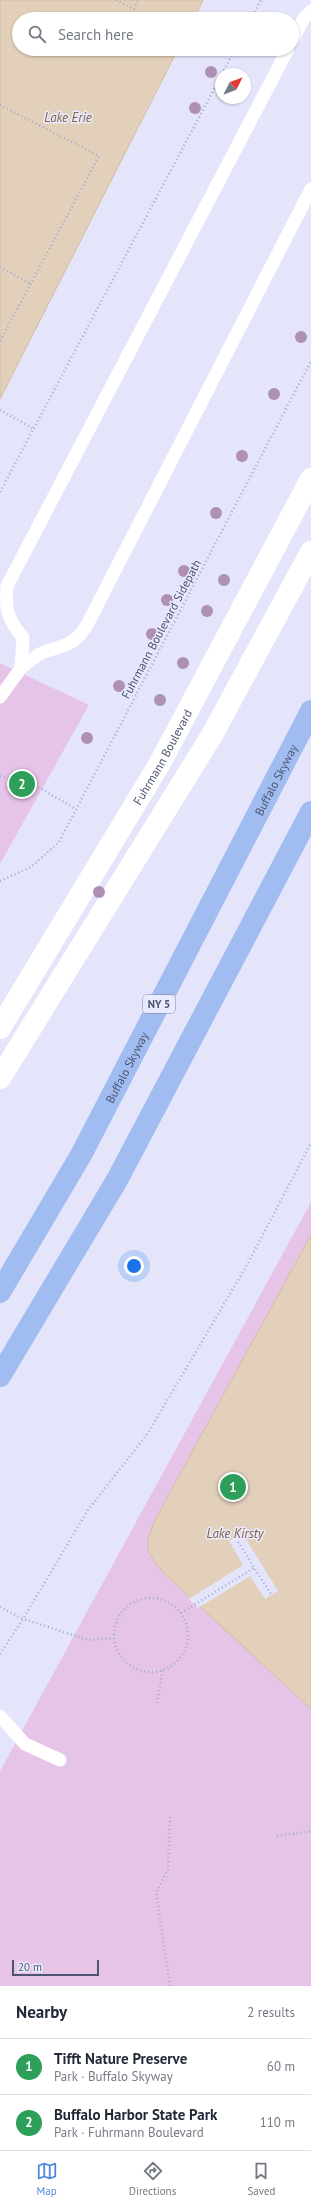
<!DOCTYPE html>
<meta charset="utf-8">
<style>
:root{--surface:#fff;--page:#f6f6f7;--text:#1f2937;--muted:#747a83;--line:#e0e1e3;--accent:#5288dc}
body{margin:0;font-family:"PT Sans",sans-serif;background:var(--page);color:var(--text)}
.compass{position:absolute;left:215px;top:68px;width:36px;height:36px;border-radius:50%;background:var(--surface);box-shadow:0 1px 3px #0004;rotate:48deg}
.scale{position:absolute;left:12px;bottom:10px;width:87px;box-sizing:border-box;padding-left:4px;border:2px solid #4c5571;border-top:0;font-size:11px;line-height:14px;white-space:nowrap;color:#4c5571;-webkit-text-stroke:3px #eaeafe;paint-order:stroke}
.you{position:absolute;left:134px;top:1266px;width:14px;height:14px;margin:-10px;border:3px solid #fff;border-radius:50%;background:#1a73e8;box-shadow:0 0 0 6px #1a73e833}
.badge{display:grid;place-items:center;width:26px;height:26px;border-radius:50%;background:var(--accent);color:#fff;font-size:13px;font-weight:700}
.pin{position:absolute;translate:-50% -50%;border:2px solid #fff;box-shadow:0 1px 4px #0006}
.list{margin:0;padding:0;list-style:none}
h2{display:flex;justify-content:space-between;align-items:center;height:52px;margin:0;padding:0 16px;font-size:17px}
h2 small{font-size:13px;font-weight:400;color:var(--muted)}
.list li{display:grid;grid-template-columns:26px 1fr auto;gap:12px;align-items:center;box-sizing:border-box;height:56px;padding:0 16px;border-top:1px solid var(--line)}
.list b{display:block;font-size:15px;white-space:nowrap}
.list p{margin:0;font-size:13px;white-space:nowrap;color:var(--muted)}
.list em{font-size:13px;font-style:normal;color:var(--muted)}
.icon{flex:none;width:22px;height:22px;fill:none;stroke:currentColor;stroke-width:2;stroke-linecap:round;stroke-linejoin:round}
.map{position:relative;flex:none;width:311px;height:1986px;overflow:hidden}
.search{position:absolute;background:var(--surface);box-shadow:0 1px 3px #0004;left:12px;right:12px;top:12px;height:44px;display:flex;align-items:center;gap:10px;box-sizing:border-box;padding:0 14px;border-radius:22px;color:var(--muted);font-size:15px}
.sheet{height:164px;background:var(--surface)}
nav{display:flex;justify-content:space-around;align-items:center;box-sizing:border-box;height:56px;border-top:1px solid var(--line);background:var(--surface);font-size:11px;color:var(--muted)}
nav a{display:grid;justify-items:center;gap:2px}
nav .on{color:var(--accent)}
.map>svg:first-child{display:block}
</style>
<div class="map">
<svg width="311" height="1986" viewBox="0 0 311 1986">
<rect width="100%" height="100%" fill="#e4e5fa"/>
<g fill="#e6c4e7">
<path d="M0 663 89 705 0 864Z"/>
<path d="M311 1202V1986H0V1771Z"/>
</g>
<g fill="#e2d0ba" stroke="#d3bda1">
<path d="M0 0H203L194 19H19V49H178L0 399Z"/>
<path d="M311 1235V1709L166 1575C143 1550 144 1546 157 1516Z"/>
</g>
<path fill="#e4e5fa" d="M242 1533 278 1591 265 1599 250 1576 198 1608 189 1599 243 1565 229 1541Z"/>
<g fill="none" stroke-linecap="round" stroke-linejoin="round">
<g stroke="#a1add2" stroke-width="2.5" stroke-dasharray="1 3" stroke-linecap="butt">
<path d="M116 0 134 9 138 0"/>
<path d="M251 19 261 0"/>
<path d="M222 74 235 49"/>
<path d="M0 105 99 156 0 341"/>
<path d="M0 267 31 284"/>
<path d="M0 410 34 429"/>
<path d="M0 492 221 76"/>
<path d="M0 776 31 783 76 809"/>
<path d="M0 881 31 867 59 842 311 361"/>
<path d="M238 1542 272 1596"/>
<circle cx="151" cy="1635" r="37"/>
<path d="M0 1607 23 1619 89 1640 114 1638"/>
<path d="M181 1613 254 1568"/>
<path d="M0 1654 23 1619 88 1510 148 1433 247 1265 311 1143"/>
<path d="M157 1703 163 1669"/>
<path d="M277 1836 311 1831"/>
<path d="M170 1986 156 1893 168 1869 170 1815"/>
</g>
<g stroke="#fff" stroke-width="13">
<path d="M292 41 304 18 311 11"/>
<path d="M288 49 7 586C5 611 8 619 23 638L21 668C28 663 36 655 44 652 66 644 73 647 87 625L311 189"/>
<path d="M0 697 21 668"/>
<path d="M0 1716 25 1744 60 1760"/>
</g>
<g stroke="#fff" stroke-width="22">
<path id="s1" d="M0 1028 160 763 311 479"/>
<path d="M0 1078 212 735 311 552"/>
</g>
<g stroke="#a0bcf0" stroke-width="22">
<path id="s2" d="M0 1292 81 1155 311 711"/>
<path d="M0 1376 117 1180 311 812"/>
</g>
</g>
<g fill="#ae90b5">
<circle cx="211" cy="72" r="6"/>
<circle cx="195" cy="108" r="6"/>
<circle cx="301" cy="337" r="6"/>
<circle cx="274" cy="394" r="6"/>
<circle cx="242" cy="456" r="6"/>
<circle cx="216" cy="513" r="6"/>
<circle cx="184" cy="571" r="6"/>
<circle cx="224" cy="580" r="6"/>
<circle cx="167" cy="600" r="6"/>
<circle cx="207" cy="611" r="6"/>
<circle cx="152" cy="634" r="6"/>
<circle cx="183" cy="663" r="6"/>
<circle cx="119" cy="686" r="6"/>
<circle cx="160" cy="700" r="6"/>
<circle cx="87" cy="738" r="6"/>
<circle cx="99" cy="892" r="6"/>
</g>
<g text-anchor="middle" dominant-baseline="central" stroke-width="3" stroke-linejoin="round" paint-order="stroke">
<rect fill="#eaeafe" stroke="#7b829b" stroke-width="1" x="143" y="995" width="32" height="18" rx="3"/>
<g font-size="11" font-weight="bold" fill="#4c5571">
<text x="159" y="1004">NY 5</text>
</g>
<g font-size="12" fill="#4c5571" stroke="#eaeafe">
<text transform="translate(161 629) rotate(-62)">Fuhrmann Boulevard Sidepath</text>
<text stroke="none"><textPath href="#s1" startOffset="316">Fuhrmann Boulevard</textPath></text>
<text stroke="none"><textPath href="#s2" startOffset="582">Buffalo Skyway</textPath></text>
<text stroke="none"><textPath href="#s2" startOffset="258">Buffalo Skyway</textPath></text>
</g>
<g font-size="13" font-style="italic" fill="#7c6344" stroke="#eaeafe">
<text x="68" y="117">Lake Erie</text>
<text x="235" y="1533">Lake Kirsty</text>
</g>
</g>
</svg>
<svg class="compass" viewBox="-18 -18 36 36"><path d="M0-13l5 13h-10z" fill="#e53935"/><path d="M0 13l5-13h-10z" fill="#747a83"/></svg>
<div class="scale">20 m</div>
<div class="you"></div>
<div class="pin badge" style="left:233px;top:1487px;background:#2e9e5b">1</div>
<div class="pin badge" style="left:22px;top:784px;background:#2e9e5b">2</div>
<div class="search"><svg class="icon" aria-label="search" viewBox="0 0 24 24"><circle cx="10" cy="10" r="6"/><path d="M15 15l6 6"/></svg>Search here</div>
</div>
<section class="sheet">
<h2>Nearby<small>2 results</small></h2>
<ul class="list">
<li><span class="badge" style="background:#2e9e5b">1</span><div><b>Tifft Nature Preserve</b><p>Park · Buffalo Skyway</p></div><em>60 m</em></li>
<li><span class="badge" style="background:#2e9e5b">2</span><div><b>Buffalo Harbor State Park</b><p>Park · Fuhrmann Boulevard</p></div><em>110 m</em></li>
</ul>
</section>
<nav>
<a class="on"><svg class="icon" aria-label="map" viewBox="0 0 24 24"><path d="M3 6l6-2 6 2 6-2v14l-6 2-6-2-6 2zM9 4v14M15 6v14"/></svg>Map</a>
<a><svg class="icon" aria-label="directions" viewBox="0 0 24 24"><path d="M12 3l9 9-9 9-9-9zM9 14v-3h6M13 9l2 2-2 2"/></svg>Directions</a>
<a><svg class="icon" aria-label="saved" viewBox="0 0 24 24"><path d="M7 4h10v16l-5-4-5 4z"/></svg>Saved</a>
</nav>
